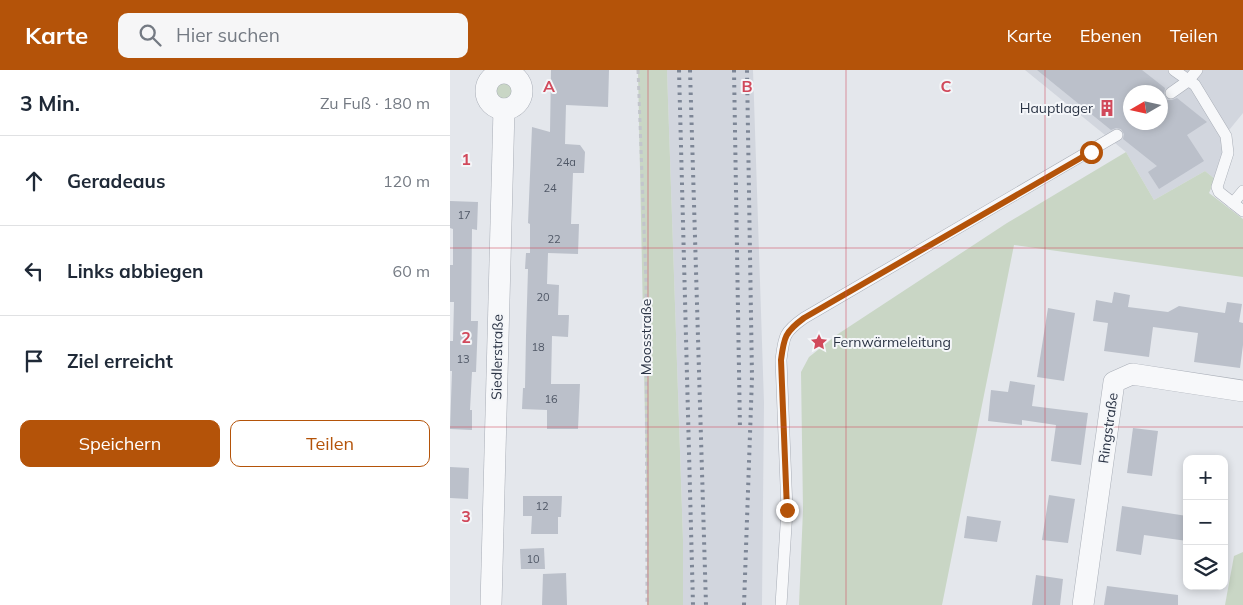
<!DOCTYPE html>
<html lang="de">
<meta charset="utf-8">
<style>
:root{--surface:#fff;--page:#f6f6f7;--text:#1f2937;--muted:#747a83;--line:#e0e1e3;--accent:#b45309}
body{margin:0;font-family:Mulish,sans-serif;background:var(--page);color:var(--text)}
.controls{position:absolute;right:15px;bottom:15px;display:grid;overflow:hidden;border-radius:10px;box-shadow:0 2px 8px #0003}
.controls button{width:45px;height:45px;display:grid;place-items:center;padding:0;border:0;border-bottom:1px solid var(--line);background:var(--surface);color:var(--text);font:25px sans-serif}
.compass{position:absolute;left:673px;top:15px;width:45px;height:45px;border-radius:50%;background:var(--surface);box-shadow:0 2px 8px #0003;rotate:261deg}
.stop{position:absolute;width:15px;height:15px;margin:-11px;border:4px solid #b45309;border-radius:50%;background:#fff}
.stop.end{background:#b45309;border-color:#fff;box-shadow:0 1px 5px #0008}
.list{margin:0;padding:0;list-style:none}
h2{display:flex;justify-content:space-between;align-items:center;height:65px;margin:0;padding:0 20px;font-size:21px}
h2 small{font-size:16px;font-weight:400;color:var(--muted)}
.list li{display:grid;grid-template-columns:32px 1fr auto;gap:15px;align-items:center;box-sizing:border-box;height:90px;padding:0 20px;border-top:1px solid var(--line)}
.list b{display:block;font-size:19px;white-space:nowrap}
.list em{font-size:16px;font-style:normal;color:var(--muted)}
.actions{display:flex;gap:10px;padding:15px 20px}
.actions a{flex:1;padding:11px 0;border:1px solid var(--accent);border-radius:10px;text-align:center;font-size:18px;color:var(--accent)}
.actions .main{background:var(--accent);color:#fff}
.icon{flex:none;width:28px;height:28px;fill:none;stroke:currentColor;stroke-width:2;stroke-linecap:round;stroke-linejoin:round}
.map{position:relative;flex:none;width:793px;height:535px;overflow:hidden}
header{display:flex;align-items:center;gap:30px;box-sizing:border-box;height:70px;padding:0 25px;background:var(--accent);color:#fff}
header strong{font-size:24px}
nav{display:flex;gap:28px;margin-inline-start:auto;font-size:18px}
.search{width:350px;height:45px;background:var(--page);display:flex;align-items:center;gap:12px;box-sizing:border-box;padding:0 18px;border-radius:10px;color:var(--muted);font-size:19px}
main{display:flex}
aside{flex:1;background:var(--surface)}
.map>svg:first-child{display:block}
</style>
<header>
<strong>Karte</strong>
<div class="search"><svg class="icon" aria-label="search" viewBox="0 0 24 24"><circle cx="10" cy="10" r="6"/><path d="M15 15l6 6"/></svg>Hier suchen</div>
<nav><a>Karte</a><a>Ebenen</a><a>Teilen</a></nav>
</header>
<main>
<aside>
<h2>3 Min.<small>Zu Fuß · 180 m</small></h2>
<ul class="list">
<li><svg class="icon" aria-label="ahead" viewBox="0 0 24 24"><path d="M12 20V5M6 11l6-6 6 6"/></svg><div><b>Geradeaus</b></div><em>120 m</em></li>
<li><svg class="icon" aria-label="left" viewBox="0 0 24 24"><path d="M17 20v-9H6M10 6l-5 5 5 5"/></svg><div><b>Links abbiegen</b></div><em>60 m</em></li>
<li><svg class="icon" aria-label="arrive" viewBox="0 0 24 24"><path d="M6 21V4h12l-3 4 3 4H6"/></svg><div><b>Ziel erreicht</b></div></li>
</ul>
<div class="actions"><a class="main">Speichern</a><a>Teilen</a></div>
</aside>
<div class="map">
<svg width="793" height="535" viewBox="0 0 793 535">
<rect width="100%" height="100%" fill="#e4e7ec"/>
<g fill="#d2d6de" fill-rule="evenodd">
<path d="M217 0H303L314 333 312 535H233V469Z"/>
<path d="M575 0H793V43L775 65 780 81 765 109 755 101 704 130 676 82ZM680 22H710V52H680Z"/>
</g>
<g fill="#c9d6c5">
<path d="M188 0H217L233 469V535H197V446Z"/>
<circle cx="54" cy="20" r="11"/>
<path d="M676 82 704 130 755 101 765 109 759 123 793 149V207L564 175 492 535H349L353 440 351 302 359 287 388 264 557 153Z"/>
<path d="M793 482V535H775L784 486Z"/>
</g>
<g fill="#bbc0ca" fill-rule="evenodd">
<path d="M101 0H159L158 37 116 35 115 74 130 75 135 82 134 103H123L121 154H129L128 184 98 183 97 214 109 215 108 245H119L118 267 102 266 101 314H130L128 359H97V340L72 339 73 318H75L76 266 78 199H75L76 183H80V154L78 153 82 57 100 62Z"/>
<path d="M587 0H692L715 18 714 24 717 30H722L727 28 757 52 737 65 754 91 709 119 698 102 707 96 673 69 674 64 671 59 666 58 661 60ZM680 22H710V52H680Z"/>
<path d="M0 131 28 132 27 160 22 159 21 251H28L26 302H22L20 340H22V360L0 359 2 301H0V271H3L4 232H0V195H3V159L0 158Z"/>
<path d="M664 222 680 225 678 237 718 242 729 236 775 243 777 232 792 234 789 252 793 253V275L790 298 744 292 748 263 703 257 699 287 654 281 658 253 643 251 646 230 662 233Z"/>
<path d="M598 238 625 243 614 311 587 307Z"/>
<path d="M560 311 585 315 582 336 638 343 631 395 601 391 606 355 572 350V355L538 351 541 320 558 322Z"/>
<path d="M683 358 708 361 702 406 677 403Z"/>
<path d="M0 397 19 398 18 429 0 428Z"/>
<path d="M599 425 625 429 618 473 592 470Z"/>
<path d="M73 426H112L111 447H108V464H81L82 446H73Z"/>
<path d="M672 436 737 446V471L694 465 691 485 666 481Z"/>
<path d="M517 446 551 451 547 472 514 468Z"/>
<path d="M94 478 95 499H71L70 479Z"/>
<path d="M116 503 117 535H92L93 504Z"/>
<path d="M586 505 613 509 610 535H582Z"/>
<path d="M657 516 728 525V535H654Z"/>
</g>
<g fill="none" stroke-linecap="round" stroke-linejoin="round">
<g stroke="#a9aeb7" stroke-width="12">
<g id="service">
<path d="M724 0 745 15 776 66 778 83 767 117 769 122 793 141"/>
<path d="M721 23 738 11 747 0"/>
<path d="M783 133 793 121"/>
<path d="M331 535 337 440 331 290C334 266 334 262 354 248L667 65"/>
</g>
</g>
<g stroke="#a9aeb7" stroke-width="22">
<g id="minor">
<circle cx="54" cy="21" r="18"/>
<path d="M41 535 54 39"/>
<path d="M633 535 664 312 682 304 793 321"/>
</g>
</g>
<g stroke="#c2c5cb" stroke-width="3" stroke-dasharray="4 4" stroke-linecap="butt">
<path d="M188 0 196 210 197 535"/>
<path d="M55 2V0"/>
</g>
<use href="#service" stroke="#f7f8fa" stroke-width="11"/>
<use href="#minor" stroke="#f7f8fa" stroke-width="21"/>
<g stroke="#7d8696" stroke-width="4" stroke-dasharray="2.5 5" stroke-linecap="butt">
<path d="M229 0 243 535"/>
<path d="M240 0 256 535"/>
<path d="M284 0 290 360"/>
<path d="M294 535 302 307 297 0"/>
</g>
</g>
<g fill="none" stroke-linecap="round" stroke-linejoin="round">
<path stroke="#b45309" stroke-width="6" d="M337 440 331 290C334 267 335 262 354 248L641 82"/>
</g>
<path fill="none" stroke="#d1495b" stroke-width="1" stroke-opacity="0.55" d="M198 0V535M396 0V535M595 0V535M0 178H793M0 357H793"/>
<defs>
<g id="building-bare" transform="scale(1.35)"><path d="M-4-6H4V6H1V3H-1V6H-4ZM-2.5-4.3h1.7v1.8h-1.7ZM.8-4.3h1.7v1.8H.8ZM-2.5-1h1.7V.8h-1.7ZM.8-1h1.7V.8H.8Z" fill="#d1495b" stroke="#f4f6f9" stroke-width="2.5" paint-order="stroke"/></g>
<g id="sight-bare" transform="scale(1.35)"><path d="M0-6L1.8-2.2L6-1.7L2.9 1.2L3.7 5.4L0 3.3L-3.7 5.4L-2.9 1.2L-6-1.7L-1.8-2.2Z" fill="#d1495b" stroke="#f4f6f9" stroke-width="2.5" paint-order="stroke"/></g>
</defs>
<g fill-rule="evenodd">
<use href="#building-bare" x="657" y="38"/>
<use href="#sight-bare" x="369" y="272"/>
</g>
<g text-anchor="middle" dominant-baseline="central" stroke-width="4" stroke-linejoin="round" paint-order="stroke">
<g font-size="11" fill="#4f5766">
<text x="116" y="92">24a</text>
<text x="100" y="118">24</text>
<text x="14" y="145">17</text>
<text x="104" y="169">22</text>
<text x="93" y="227">20</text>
<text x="88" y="277">18</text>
<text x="13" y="289">13</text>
<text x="101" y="329">16</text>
<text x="92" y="436">12</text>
<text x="83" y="489">10</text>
</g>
<g font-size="14" fill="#2b3445" stroke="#f4f6f9" text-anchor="end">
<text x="643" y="38">Hauptlager</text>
<text x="383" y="272" text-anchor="start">Fernwärmeleitung</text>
</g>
<g font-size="14" fill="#2b3445" stroke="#f4f6f9">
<text transform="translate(196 267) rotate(-90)">Moosstraße</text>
<text transform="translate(47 287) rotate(-89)">Siedlerstraße</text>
<text transform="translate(658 358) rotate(-82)">Ringstraße</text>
</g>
</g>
<g font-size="16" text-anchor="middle" font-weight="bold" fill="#d1495b" stroke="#f4f6f9" stroke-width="4" stroke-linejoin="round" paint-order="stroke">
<text x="99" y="22">A</text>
<text x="297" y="22">B</text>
<text x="496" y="22">C</text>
<text x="16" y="95">1</text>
<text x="16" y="273">2</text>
<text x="16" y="452">3</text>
</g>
</svg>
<div class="controls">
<button>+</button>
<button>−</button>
<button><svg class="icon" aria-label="layers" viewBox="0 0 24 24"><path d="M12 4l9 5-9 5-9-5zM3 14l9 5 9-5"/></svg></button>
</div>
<svg class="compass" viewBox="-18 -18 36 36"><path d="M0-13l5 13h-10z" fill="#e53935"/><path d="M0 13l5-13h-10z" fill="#747a83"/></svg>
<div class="stop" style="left:641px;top:82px"></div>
<div class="stop end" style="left:337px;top:440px"></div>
</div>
</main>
